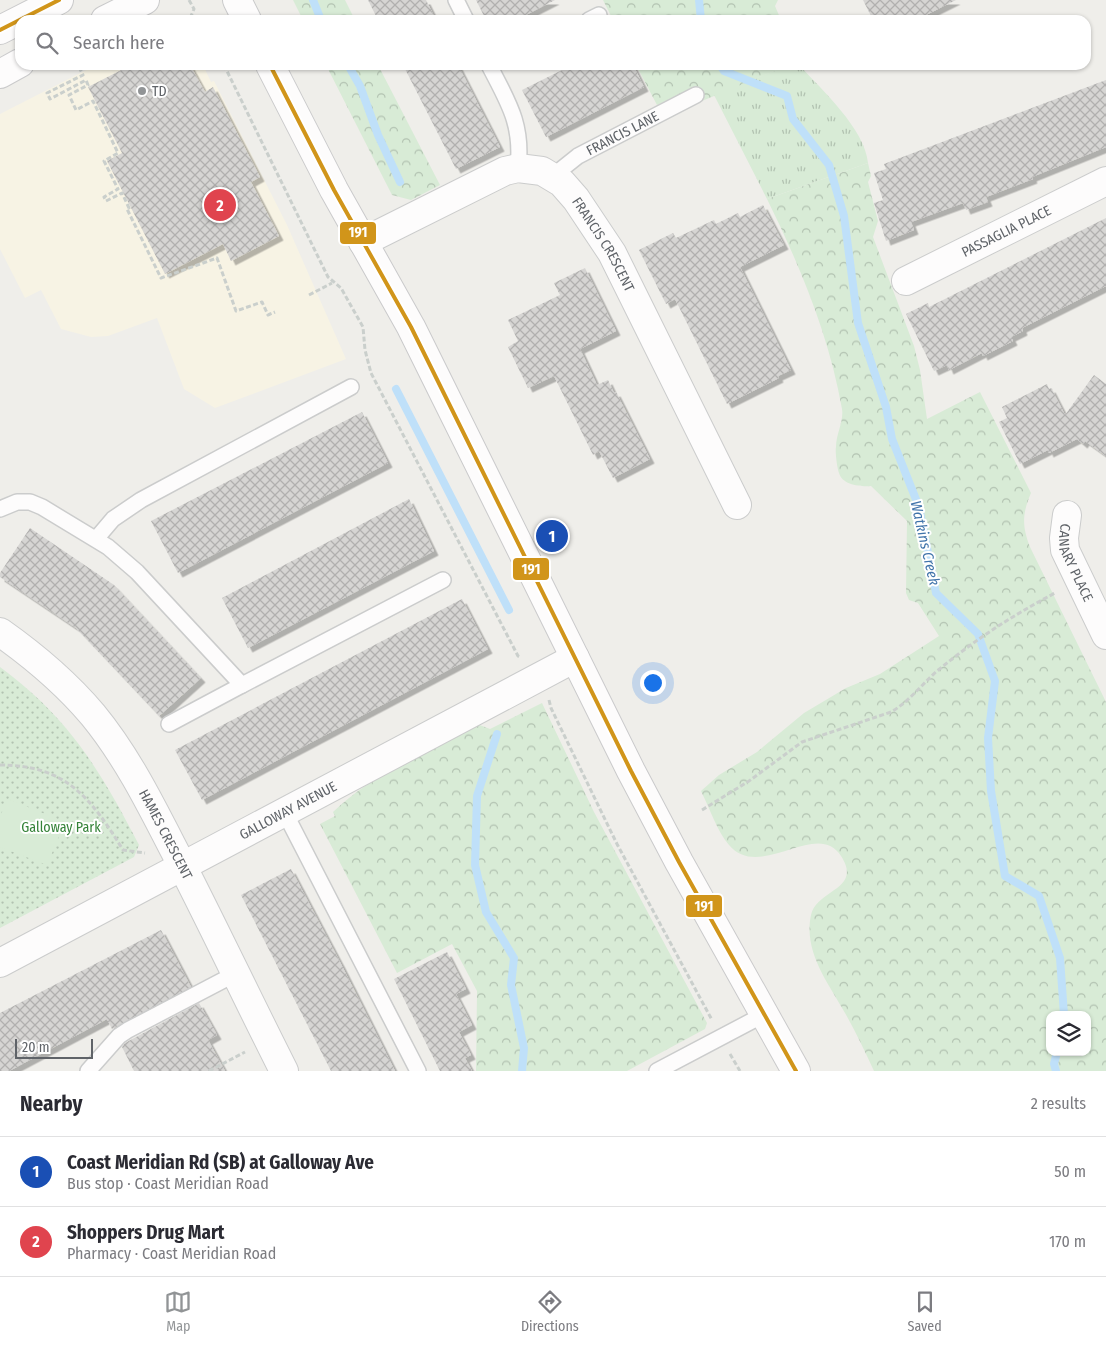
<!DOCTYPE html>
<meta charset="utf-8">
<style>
:root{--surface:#fff;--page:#f7f7f7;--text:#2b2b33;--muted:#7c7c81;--line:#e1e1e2;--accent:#919496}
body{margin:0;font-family:"Fira Sans Condensed",sans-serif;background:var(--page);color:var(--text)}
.controls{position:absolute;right:15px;bottom:15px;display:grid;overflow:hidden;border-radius:10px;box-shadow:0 1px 4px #0004}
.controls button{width:45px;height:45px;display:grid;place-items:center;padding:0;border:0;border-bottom:1px solid var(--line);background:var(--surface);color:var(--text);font:25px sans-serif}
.scale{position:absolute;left:15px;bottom:12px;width:78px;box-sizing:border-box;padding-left:5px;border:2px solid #5f6368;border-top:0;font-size:14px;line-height:18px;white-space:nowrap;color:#5f6368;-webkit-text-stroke:4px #fff;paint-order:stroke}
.you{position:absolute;left:652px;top:682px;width:18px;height:18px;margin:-12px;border:4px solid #fff;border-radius:50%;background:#1a73e8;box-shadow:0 0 0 8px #1a73e833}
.badge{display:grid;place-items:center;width:32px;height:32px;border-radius:50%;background:var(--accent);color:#fff;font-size:16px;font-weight:700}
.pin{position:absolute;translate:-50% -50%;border:2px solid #fff;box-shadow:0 1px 5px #0006}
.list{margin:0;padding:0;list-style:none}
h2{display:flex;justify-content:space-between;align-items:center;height:65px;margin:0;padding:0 20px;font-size:21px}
h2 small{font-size:16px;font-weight:400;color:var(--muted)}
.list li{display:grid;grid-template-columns:32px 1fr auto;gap:15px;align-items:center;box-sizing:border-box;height:70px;padding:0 20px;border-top:1px solid var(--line)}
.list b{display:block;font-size:19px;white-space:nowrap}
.list p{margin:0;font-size:16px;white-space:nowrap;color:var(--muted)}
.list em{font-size:16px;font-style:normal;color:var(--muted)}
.icon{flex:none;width:28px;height:28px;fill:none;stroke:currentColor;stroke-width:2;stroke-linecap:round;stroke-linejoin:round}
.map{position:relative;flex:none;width:1106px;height:1071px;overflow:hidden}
.search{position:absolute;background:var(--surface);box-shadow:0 1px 4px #0004;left:15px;right:15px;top:15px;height:55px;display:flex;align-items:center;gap:12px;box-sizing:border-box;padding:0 18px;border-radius:15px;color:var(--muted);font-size:19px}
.sheet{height:205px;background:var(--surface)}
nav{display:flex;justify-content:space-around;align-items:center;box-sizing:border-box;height:70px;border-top:1px solid var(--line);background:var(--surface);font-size:14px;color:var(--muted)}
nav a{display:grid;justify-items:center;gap:2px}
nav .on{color:var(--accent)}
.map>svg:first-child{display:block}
</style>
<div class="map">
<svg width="1106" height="1071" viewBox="0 0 1106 1071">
<defs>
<pattern id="grass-tufts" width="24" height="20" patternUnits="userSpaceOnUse" patternTransform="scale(1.25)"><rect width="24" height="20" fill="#d8ebd6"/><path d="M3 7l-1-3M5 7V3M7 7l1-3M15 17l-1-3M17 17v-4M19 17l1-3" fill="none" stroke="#b2c2b1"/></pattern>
<pattern id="forest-crowns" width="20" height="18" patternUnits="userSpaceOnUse" patternTransform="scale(1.25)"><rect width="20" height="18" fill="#d8ebd6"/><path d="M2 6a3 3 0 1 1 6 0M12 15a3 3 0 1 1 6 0" fill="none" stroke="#b2c2b1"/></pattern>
<pattern id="park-dots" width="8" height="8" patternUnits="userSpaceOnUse" patternTransform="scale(1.25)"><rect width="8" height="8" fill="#d8ebd6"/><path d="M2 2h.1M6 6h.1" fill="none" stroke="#b2c2b1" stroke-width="1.8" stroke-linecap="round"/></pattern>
<pattern id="building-cross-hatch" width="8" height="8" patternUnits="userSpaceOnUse" patternTransform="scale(1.25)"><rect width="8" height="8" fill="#d6d5d3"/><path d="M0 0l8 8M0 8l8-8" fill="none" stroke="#b1b0af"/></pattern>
<filter id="shadow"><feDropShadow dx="4.5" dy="4.5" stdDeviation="0" flood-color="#0004"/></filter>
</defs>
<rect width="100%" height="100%" fill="#efeeea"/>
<path fill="#f7f3e4" d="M96 65H203L211 82 214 81 287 225 346 359 215 408 184 389 157 318 108 336 91 337 61 329 41 290 25 298 0 249V114Z"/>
<path fill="url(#grass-tufts)" d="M789 65H799C822 90 865 129 868 163L767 199 714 95Z"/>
<g fill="url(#forest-crowns)" fill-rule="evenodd">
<path d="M293 0H345L355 20H303Z"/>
<path d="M603 0H778L775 6 781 20H613Z"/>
<path d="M326 65H378L440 185 411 200 392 195Z"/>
<path d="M636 65H789L702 101 695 87 657 105Z"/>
<path d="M868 163 871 176 868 182 878 221 873 237 914 346 920 370 927 419 980 392 1031 493C1022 514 1022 526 1030 547L1106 702V1071H874C865 1052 856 1032 845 1013 829 984 803 952 811 915 817 889 863 890 841 856 817 818 760 882 729 845 717 831 710 809 701 791L719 775 757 752 804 713 846 688 880 674 939 636 918 603 909 600 906 593 907 521 871 486C861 487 842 485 839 473 837 468 835 451 836 447 836 434 844 421 842 409 829 335 800 266 767 199ZM1050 1015H1087V1052H1050Z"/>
<path d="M542 703 594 812 707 1023 705 1029 627 1071H476L477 991 452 944 397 973 320 824 335 816 333 812C371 775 431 749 477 724L490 729Z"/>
</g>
<path fill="url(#park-dots)" d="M0 667C69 718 100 770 139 845L134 857 0 928Z"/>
<path fill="#d8ebd6" d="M8 799 65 822 47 865 0 847V816Z"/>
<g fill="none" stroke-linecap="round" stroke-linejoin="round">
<g stroke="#bfe0f9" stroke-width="8">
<path d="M313 0 321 20"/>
<path d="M699 0 701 20"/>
<path d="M348 65 360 86 378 135 400 182"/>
<path d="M720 65 724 71 787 96 793 119 829 165 844 216 858 323 886 407 892 439 919 507 936 593 978 634 995 681 988 738 991 791 1005 876 1039 896 1060 958 1064 1015"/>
<path d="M396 389 509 610"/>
<path d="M497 734 477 796 475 865 486 912 514 958 511 985 524 1048 522 1071"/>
<path d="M1056 1071 1054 1064 1057 1052"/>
</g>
</g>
<g fill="url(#building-cross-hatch)" filter="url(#shadow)">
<path d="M368 0H426L436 20H378Z"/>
<path d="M476 0H555L516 20H486Z"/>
<path d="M863 0H956L916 20H873Z"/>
<path d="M131 65H190L205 92 213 87 260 177 251 182 279 236 231 261 223 244 165 274 107 161 122 153 88 87Z"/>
<path d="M403 65H458L500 147 456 169Z"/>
<path d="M572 65H633L644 87 546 137 522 90Z"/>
<path d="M1106 80V147L1032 177 1033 179 986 197 988 202 966 210 963 203 911 222 914 230 886 241 874 203 883 200 874 173 886 169 884 164Z"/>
<path d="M763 205 784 245 740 267 791 370 778 376 779 378 727 404 675 299 666 304 639 250 673 233 676 238 714 220 716 224 738 213 740 217Z"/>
<path d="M1106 218V286L1022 328 1023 331 1011 337 1013 341 983 356 982 353 949 370 947 365 934 371 906 314 928 303 929 307Z"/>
<path d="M585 268 616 331 580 349 597 385 608 380 614 393 616 392 650 459 613 478 599 451 593 455 554 376 528 388 508 347 518 341 508 320 560 295 554 283Z"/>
<path d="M1094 375 1106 384V456L1085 441 1083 444 1077 439 1049 453 1048 450 1020 464 999 422 1007 418 1002 407 1047 384 1049 389 1051 388 1065 415Z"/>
<path d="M362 412 388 463 178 573 151 521Z"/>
<path d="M409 499 434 551 248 648 222 598Z"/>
<path d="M30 528 114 585 201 678 159 716 76 628 0 577V573Z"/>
<path d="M462 599 488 649 202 800 175 750Z"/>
<path d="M291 869 341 964 395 1071H331L241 895Z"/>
<path d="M161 930 191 987 112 1029 107 1019 9 1071H0V1013Z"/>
<path d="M447 952 466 989 456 994 472 1025 459 1032 471 1055 465 1058 472 1071H440L394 979Z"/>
<path d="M199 1003 217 1035 208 1040 225 1071H134L122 1047 125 1043Z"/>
</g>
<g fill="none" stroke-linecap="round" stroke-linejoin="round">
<g stroke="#cbcccc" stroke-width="18">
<g id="lane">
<path d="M456 0 466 20"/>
<path d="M589 20 599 15"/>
<path d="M489 65C508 102 523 124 518 168"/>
<path id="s1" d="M553 176 578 156 696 95"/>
<path d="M0 509 17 502H30L42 507 108 547 137 572 242 685 443 580"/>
<path d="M96 539 113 519 141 500 351 387"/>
<path d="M169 724 242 685"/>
<path d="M285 813 418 1071"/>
<path d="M88 1071 119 1036 128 1030 235 974"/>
<path d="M657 1071 765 1014"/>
</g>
</g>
<g stroke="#cbcccc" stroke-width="30">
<g id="street">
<path id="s2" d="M363 242 505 171 518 168 542 171 562 183 576 199 612 253 737 505"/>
<path id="s3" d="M906 281 1106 181"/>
<path id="s4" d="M1067 515 1064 538 1065 550 1106 635"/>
<path id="s5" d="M0 632C34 656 66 683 93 715 125 754 148 799 171 844 210 919 246 996 284 1071"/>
<path id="s6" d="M0 963 575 658"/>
</g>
</g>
<g stroke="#cacacb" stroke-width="30">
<g id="secondary">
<path d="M237 0 247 20"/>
<path d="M105 20 145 0"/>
<path d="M0 30 59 0"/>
<path d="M270 65 334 190 411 327 631 771 679 862 796 1071"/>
<path d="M0 74 20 63"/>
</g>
</g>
<g stroke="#cacfcc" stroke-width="3" stroke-dasharray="5 2.5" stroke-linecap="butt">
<path d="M189 0 194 9 191 16 198 20"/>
<path d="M224 65 328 277 341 288 363 327 365 350 371 373 518 656 521 657"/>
<path d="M79 67 83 75 47 93 50 99 86 80 88 85 69 95 76 110 93 101 118 153 104 161 118 189 104 197 106 201 122 193 129 208 127 209 161 278 217 258 236 311 262 302 268 315 275 312"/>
<path d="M309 295 332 283"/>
<path d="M549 700 551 708 617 844 712 1020"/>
<path d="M0 765C66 765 91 798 123 850L145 853"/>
<path d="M702 810 749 781 802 742 891 712C910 701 921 685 937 671 976 639 1010 617 1055 593"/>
<path d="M730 1054 740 1071"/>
<path d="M209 1071 245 1052"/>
</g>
<use href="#lane" stroke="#fdfcfc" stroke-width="15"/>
<use href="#street" stroke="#fdfcfc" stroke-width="28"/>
<use href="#secondary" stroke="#fdfcfc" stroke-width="28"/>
<g stroke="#fff" stroke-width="8">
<g id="bus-1">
<path d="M0 30 59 0"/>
<path d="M270 65 334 190 411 327 631 771 679 862 796 1071"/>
</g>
</g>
<use href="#bus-1" stroke="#d1951a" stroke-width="4"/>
</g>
<circle fill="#919496" stroke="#fff" stroke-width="2" cx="142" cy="91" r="5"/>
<g text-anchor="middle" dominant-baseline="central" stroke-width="4" stroke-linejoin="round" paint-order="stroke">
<g font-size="14" fill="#5f6368" stroke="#fff" text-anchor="start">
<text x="152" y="91">TD</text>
</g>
<g font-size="14" fill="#5f6368" stroke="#fff">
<text stroke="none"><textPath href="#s1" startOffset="82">FRANCIS LANE</textPath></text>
<text stroke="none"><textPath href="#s3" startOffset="112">PASSAGLIA PLACE</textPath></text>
<text stroke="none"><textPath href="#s2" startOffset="294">FRANCIS CRESCENT</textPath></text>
<text stroke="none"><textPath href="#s4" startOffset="50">CANARY PLACE</textPath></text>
<text stroke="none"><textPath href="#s6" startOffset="326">GALLOWAY AVENUE</textPath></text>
<text stroke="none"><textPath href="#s5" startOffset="265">HAMES CRESCENT</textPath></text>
</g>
<g font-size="14" fill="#348238" stroke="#fff">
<text x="61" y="827">Galloway Park</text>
</g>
<g font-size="15" font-style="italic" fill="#4174aa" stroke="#fff">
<text transform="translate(925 543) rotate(77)">Watkins Creek</text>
</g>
</g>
<g stroke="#fff" stroke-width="2">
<rect x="339" y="221" width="38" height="24" rx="5" fill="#d1951a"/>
<rect x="512" y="557" width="38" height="24" rx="5" fill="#d1951a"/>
<rect x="685" y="894" width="38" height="24" rx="5" fill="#d1951a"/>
</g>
<g font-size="14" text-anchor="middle" font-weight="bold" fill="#fff">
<text x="358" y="237">191</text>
<text x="531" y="574">191</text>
<text x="704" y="911">191</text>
</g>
</svg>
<div class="controls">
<button><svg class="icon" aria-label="layers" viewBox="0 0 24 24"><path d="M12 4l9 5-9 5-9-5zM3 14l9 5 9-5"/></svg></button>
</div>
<div class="scale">20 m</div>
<div class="you"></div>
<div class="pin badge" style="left:552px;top:536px;background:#1a4fb4">1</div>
<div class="pin badge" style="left:220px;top:205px;background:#e0444e">2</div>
<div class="search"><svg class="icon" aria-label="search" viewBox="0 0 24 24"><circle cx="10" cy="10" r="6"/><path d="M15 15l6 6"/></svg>Search here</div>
</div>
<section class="sheet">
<h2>Nearby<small>2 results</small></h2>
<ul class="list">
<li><span class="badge" style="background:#1a4fb4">1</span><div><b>Coast Meridian Rd (SB) at Galloway Ave</b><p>Bus stop · Coast Meridian Road</p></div><em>50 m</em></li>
<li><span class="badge" style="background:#e0444e">2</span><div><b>Shoppers Drug Mart</b><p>Pharmacy · Coast Meridian Road</p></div><em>170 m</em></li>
</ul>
</section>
<nav>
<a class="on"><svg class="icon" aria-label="map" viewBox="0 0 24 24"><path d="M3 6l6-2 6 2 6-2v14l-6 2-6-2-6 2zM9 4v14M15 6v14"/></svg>Map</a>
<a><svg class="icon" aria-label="directions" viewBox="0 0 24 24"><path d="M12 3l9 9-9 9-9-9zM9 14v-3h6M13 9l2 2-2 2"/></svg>Directions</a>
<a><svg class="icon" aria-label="saved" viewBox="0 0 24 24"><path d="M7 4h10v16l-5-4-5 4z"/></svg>Saved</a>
</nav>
